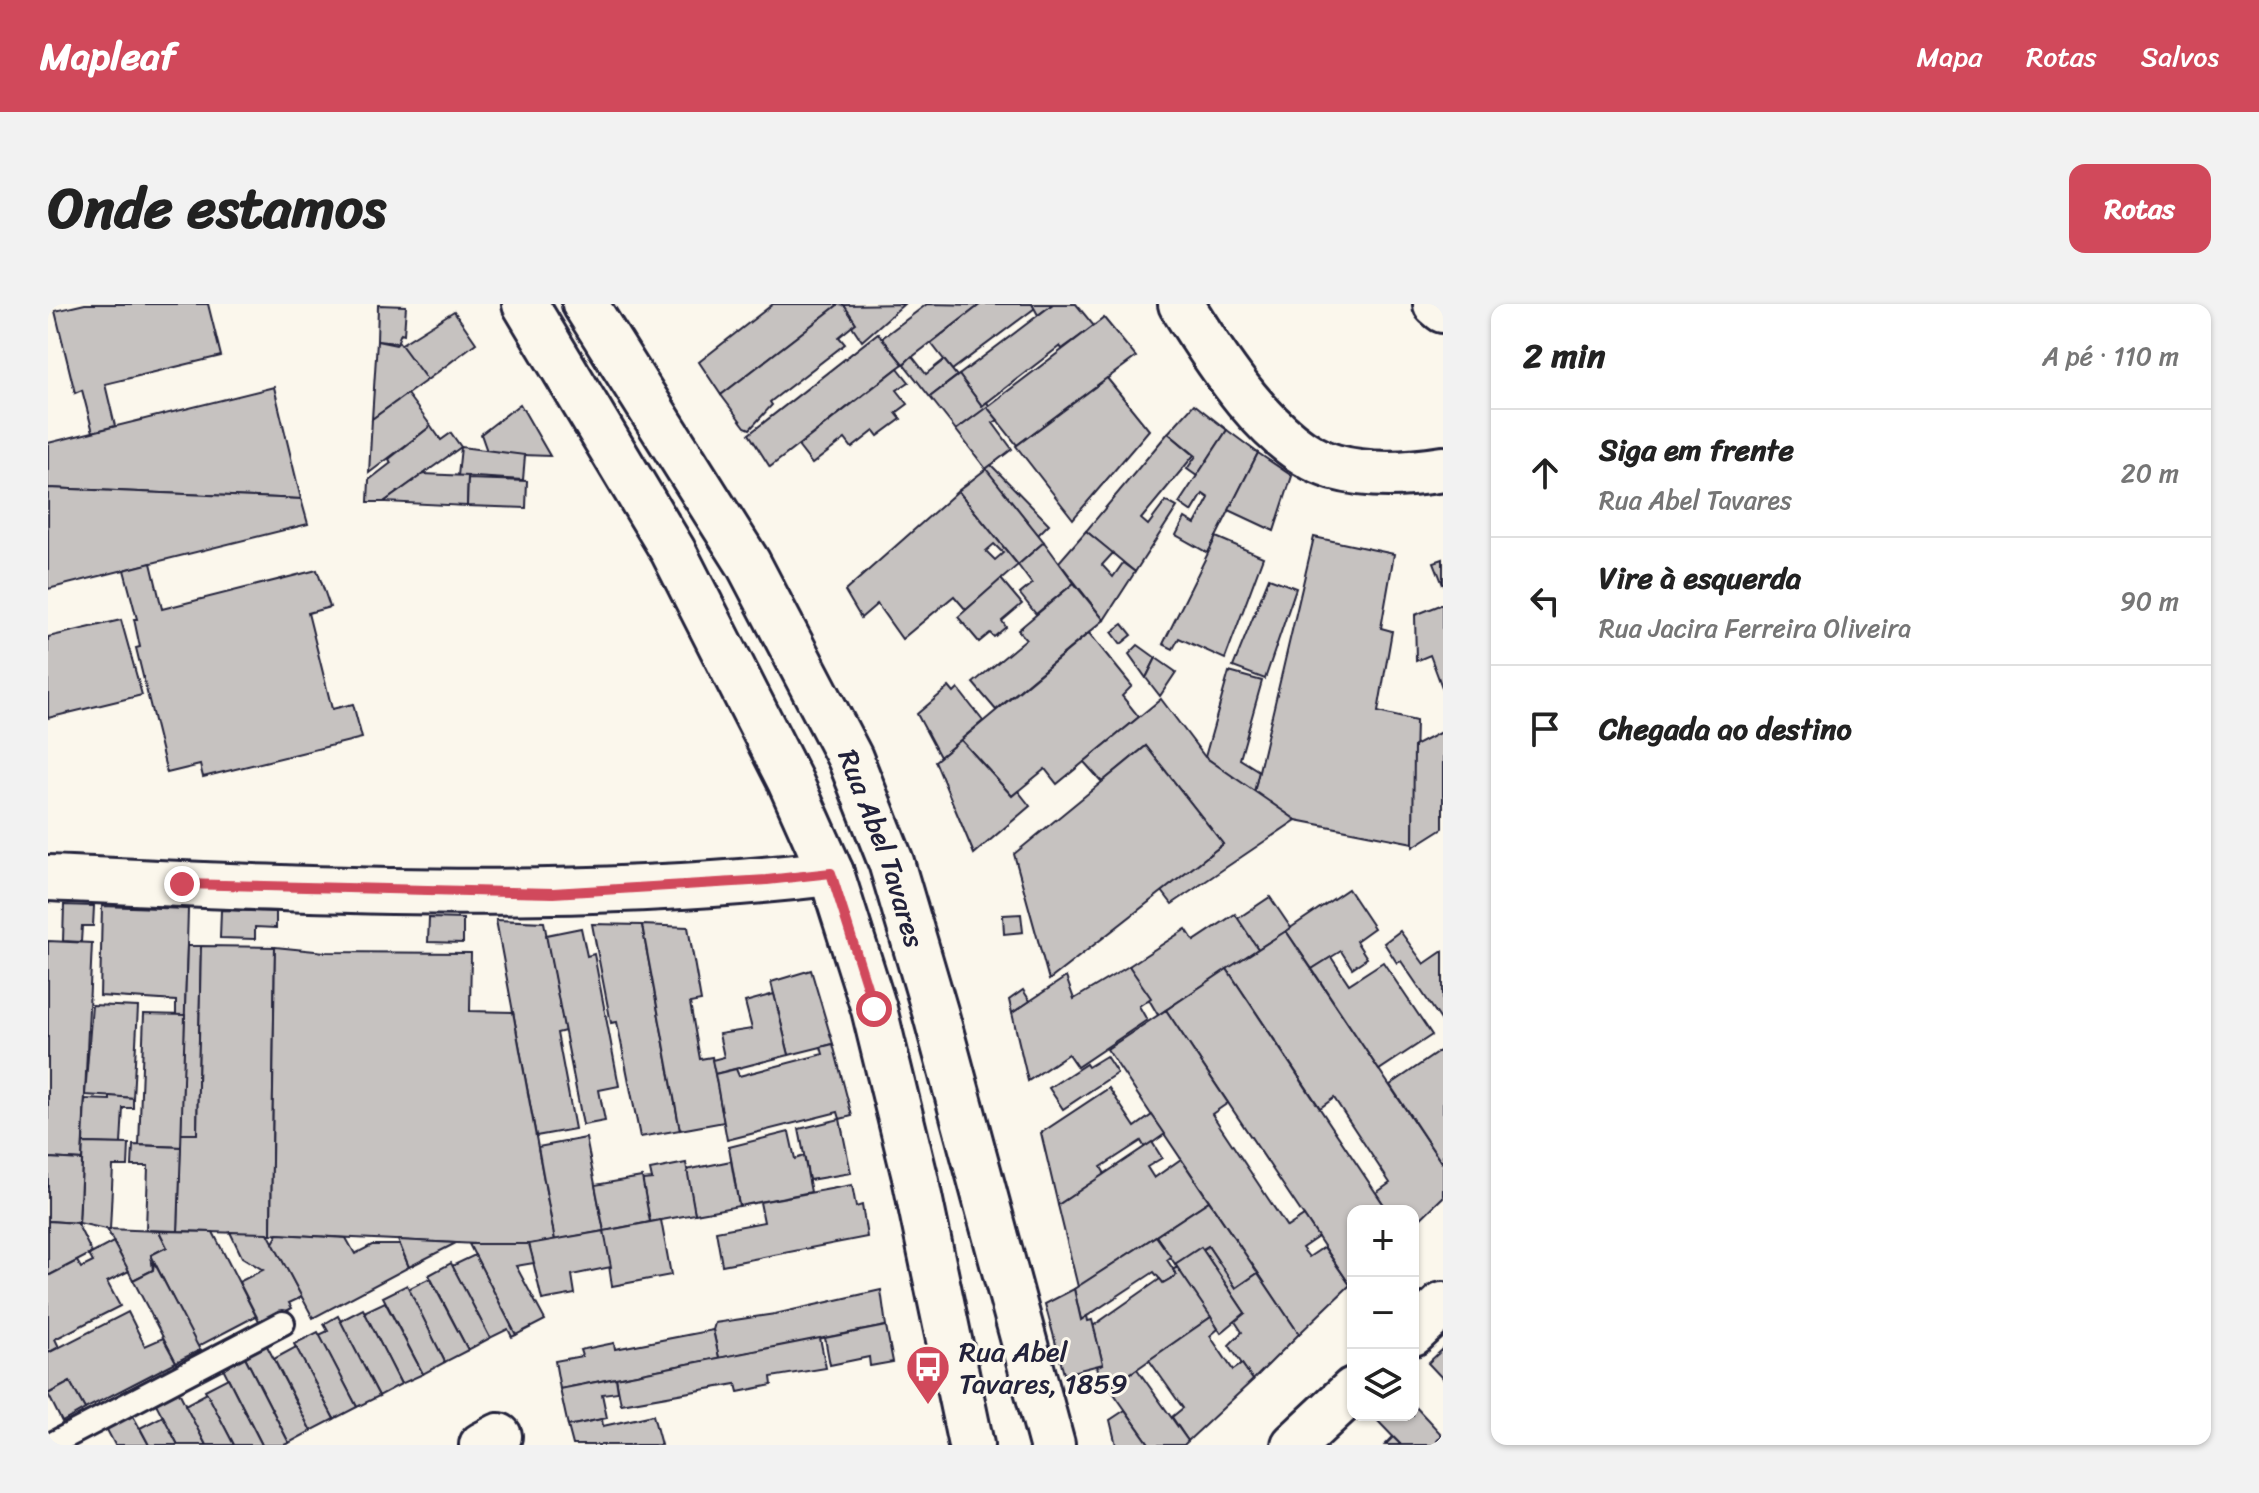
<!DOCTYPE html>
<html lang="pt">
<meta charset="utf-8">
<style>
:root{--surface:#fff;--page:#f2f2f2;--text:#222;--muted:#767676;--line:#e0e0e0;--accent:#d1495b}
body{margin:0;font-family:Sriracha,sans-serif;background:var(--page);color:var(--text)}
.controls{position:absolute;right:24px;bottom:24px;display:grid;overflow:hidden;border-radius:16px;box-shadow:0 2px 6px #0004}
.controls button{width:72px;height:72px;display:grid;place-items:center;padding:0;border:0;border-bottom:2px solid var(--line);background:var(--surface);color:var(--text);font:40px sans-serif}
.stop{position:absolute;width:24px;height:24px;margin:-18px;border:6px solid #d1495b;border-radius:50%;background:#fff}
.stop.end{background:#d1495b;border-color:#fff;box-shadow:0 2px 8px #0008}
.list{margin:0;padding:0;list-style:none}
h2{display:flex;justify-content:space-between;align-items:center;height:104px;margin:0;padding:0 32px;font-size:34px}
h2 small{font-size:26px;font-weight:400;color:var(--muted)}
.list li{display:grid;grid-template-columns:52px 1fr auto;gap:24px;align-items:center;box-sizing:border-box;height:128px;padding:0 32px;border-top:2px solid var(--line)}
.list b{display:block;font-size:30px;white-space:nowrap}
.list p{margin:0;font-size:26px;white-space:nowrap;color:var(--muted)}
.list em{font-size:26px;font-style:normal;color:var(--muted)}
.icon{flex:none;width:44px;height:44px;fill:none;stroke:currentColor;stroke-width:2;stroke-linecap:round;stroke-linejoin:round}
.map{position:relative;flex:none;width:1395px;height:1141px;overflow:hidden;border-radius:16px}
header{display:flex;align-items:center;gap:48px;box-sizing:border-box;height:112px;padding:0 40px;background:var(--accent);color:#fff}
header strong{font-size:38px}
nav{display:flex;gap:44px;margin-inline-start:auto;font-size:28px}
.intro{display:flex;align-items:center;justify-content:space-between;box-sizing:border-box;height:192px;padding:0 48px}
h1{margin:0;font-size:56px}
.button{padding:20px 36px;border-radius:16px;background:var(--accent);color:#fff;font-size:28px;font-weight:700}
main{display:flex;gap:48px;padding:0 48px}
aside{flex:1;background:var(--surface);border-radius:16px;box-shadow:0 2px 6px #0004}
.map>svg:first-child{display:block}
</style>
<header>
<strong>Mapleaf</strong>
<nav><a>Mapa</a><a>Rotas</a><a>Salvos</a></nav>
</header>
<div class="intro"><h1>Onde estamos</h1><a class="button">Rotas</a></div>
<main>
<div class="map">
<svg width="1395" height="1141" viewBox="0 0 1395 1141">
<rect width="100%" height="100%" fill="#fbf7ec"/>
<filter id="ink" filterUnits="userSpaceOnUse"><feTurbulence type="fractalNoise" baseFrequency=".0125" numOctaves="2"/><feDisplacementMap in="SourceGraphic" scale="16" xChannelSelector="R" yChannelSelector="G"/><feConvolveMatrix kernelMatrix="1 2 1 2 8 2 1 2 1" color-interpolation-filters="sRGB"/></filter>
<g filter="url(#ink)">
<g fill="#c6c2c0" stroke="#22223b" stroke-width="2" fill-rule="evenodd">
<path d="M37 0H160L173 52 57 80 67 122 45 128 34 86 27 89 7 7Z"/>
<path d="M725 0H791L673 91 651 58Z"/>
<path d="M791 0 796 1 808 19 791 33 797 40 722 98 724 101 702 125 697 123 673 91Z"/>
<path d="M856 0 814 37 804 22 808 19 796 1Z"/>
<path d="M879 0 932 1 855 60 834 34Z"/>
<path d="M984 0 987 4 904 66 883 39 933 0Z"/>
<path d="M984 0H1005L990 11Z"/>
<path d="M1005 0H1028L1046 22 1014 45 1012 42 934 102 911 71Z"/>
<path d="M330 1 358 2 356 30 353 29 349 39 329 37Z"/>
<path d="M406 7 428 39 379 76 352 41Z"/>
<path d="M1056 14 1088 53 969 141 939 103Z"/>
<path d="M830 29 855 60 722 163 701 130Z"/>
<path d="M329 37 348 41 351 38 379 76 324 115Z"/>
<path d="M864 52 878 70 896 56 909 72 882 93 856 60Z"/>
<path d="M850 64 861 78 849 86 860 100 848 109 853 115 830 132 826 127 804 144 797 135 764 160 750 142Z"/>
<path d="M911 71 934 102 939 98 941 102 908 126 882 93Z"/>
<path d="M1059 74 1101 126 1025 215 968 142Z"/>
<path d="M226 83 253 195 0 184V139Z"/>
<path d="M359 90 383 122 321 169 324 115Z"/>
<path d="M472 100 502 152 440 150 433 130Z"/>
<path d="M1146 100 1179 126 1149 172 1139 165 1148 152 1120 129Z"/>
<path d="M939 103 950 116 945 119 964 145 938 165 908 126Z"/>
<path d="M383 122 393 136 403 129 413 143 336 198H320L321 176 343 159 341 155Z"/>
<path d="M1179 126 1210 149 1160 249 1128 231 1137 214 1147 220 1161 194 1155 190 1144 208 1131 199Z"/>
<path d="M1120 129 1146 151 1093 215 1100 221 1118 197 1129 203 1087 268 1038 227Z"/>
<path d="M413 143 477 151 475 176 410 172Z"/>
<path d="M1210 149 1244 172 1226 227 1181 206Z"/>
<path d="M943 161 1001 220 990 231 938 165Z"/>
<path d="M938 165 996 238 970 261 910 187Z"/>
<path d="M375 170 420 172 419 202 336 198Z"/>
<path d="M420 175 479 177 478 204 419 202Z"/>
<path d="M0 184 253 195 260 220 0 285Z"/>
<path d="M910 187 970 261 918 306 906 292 854 335 829 300 813 314 797 287ZM946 240 955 249 947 256 938 247Z"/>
<path d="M1038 227 1065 249 1054 261 1065 273 1075 259 1087 268 1056 316 1011 258Z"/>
<path d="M1168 233 1215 253 1177 355 1131 334 1125 345 1115 340Z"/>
<path d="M1266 233 1346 250 1333 324 1344 327 1330 408 1368 417 1365 539 1248 516 1206 488Z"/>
<path d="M996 238 1026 279 988 310 972 290 984 280 970 261Z"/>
<path d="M1395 255V281L1386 258Z"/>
<path d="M103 259 114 305 269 266 282 303 260 309 284 405 305 400 314 434 155 473 152 461 119 469 88 344 92 343 86 315H89L76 266Z"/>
<path d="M1221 274 1248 284 1217 375 1185 363Z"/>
<path d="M953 275 974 300 954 317 958 323 946 333 942 329 931 338 910 313Z"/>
<path d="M1026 279 1056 316 948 406 925 379 978 335 970 326Z"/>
<path d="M1395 300V386L1382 351 1368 357 1367 311Z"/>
<path d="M73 316 94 391 0 414V333Z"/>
<path d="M1075 320 1084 331 1073 340 1064 328Z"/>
<path d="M1041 329 1084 382 1074 392 1091 413 1009 480 997 465 964 492 913 436Z"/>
<path d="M1090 341 1108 354 1098 374 1081 350Z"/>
<path d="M1108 354 1128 368 1112 392 1098 374Z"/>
<path d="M1181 368 1214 377 1192 455 1211 467 1206 488 1157 453Z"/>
<path d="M901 383 906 389 910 385 935 417 892 453 869 410Z"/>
<path d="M1113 395 1157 453 1248 516 1124 600 1114 587 1175 540 1098 442 1054 478 1036 458Z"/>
<path d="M1395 427V524L1365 543 1366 442Z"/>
<path d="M913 436 964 492 970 487 982 502 926 550 887 457Z"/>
<path d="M1098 442 1175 540 1001 676 966 550Z"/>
<path d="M1300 585 1326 624 1308 637 1319 654 1304 664 1293 647 1264 665 1238 627Z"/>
<path d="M1222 593 1243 624 1210 645 1189 615Z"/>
<path d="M16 601 46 602 45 622H34L33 638 15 637Z"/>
<path d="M54 602 140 605 137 711H128V697L52 692Z"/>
<path d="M173 606 228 608V624L207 623V635L172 634Z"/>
<path d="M973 610 975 628 956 630 955 611Z"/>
<path d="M1187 610 1210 645 1110 711 1081 662 1138 625 1146 637Z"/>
<path d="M381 614 415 615V639L380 638Z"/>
<path d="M448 616 496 618 517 727 509 729 527 825 488 832Z"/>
<path d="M544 620 594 621 632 826 592 833 569 718 563 719Z"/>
<path d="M594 621 640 623 653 697 642 699 652 755 664 753 676 818 632 826Z"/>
<path d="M533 624 539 652 546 650 571 782 551 786 557 817 535 821 498 631Z"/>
<path d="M1238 627 1395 861V893L1365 922V907H1340L1328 889 1342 879 1286 794 1272 804 1179 665Z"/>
<path d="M1352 627 1376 660 1395 647V719L1353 657 1349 659 1336 639Z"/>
<path d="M0 637 44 639 34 856 0 854Z"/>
<path d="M139 642H153L149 830H133Z"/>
<path d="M153 642 227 643 223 930 130 927 133 830H149Z"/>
<path d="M227 643 277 648 423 649 422 707 465 708 507 936 472 942 223 930Z"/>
<path d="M1283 653 1301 680 1335 658 1384 731 1331 766 1264 665Z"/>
<path d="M1081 662 1103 694 1091 702 1099 716 1029 763 1020 750 980 777 964 709 1018 673 1026 695Z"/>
<path d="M1179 665 1340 907H1305V978L1302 981 1118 706Z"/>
<path d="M763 666 785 740 741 751 723 678Z"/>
<path d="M975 686 982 697 964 709 961 696Z"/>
<path d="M726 690 741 751 667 770 664 756 676 753 671 730 704 725 697 698Z"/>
<path d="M44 701 90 703 85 794 37 791Z"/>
<path d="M1118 706 1180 799 1164 810 1239 923 1256 912 1270 933 1254 944 1261 953 1276 943 1302 981 1251 1030 1059 745Z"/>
<path d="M96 710 137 711 133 843 91 841Z"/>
<path d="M785 740 804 812 792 815 790 808 679 836 667 770 688 765 691 772 775 750 773 743Z"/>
<path d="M1395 745V861L1342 781Z"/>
<path d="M1058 752 1069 769 1015 805 1001 784 1038 760 1040 763Z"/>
<path d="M1061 784 1087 823 1104 811 1117 830 1097 844 1093 837 1053 863 1057 870 1010 901 993 829Z"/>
<path d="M62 792 85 794V804H75L73 840 35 839 37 795 62 796Z"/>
<path d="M792 815 803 869 761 876 751 825Z"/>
<path d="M741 828 747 855 756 852 763 888 691 902 681 843Z"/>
<path d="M538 834 556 927 507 936 490 843Z"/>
<path d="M1104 838 1114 854 1099 863 1106 874 1133 855 1161 897 1030 983 1010 901Z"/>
<path d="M35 839 81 840 80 862H65L62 926 31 919Z"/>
<path d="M85 841 133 843 130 927 98 926 100 862H84Z"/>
<path d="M0 854 34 856 31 919 0 917Z"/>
<path d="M683 857 691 902 647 910 638 866Z"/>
<path d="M638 859 647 910 602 918 594 876 604 875 602 866Z"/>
<path d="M594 873 602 918 556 927 547 881Z"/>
<path d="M804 881 808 903 814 901 819 933 674 961 668 927 716 918 712 898Z"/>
<path d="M1161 897 1210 969 1188 984 1160 942 1127 960 1108 932Z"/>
<path d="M613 916 623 971 564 982 556 927Z"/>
<path d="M0 917 29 919 44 949 0 972Z"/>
<path d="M59 925 111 927 119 943 103 951 105 966 85 976Z"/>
<path d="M111 927 165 928 208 1012 149 1043 103 951 119 943Z"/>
<path d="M556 927 563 963 524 971 527 990 494 996 481 940Z"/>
<path d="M182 928 220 929 254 993 241 999 244 1004 213 1021 191 978 215 966 194 953Z"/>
<path d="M230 930 298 934 307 950 324 941H352L361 963 265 1014 225 939Z"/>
<path d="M1108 932 1123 953 1119 956 1129 971 1115 979 1106 968 1033 1016 1026 985Z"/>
<path d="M350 936 408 939 361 963Z"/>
<path d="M65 938 81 967 59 978 72 1002 7 1035 11 1043 0 1049V972L29 957 33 964 45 958 41 951Z"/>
<path d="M421 940H481L486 959 468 962 497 1016 468 1031Z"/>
<path d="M1160 942 1188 984 1210 969 1251 1030 1205 1076 1181 1041 1194 1028 1186 1016 1197 1009 1155 946Z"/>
<path d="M1153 943 1197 1009 1173 1029 1127 960Z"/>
<path d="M427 951 468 1031 464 1033 460 1025 442 1034 404 962Z"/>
<path d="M106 958 152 1046 128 1058 85 976 105 966Z"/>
<path d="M403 959 442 1034 420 1046 381 971Z"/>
<path d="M1129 963 1163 1013 1059 1086 1052 1074 1049 1062 1055 1060 1045 1022 1112 975 1115 979 1129 971 1125 966Z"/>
<path d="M382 974 420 1046 397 1058 360 985Z"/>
<path d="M359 981 397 1058 375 1070 335 993Z"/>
<path d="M1026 985 1033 1016 1039 1012 1040 1017 1044 1016 1055 1060 1016 1070 997 1000Z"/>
<path d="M833 986 838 1022 671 1054 665 1026 667 1019 727 1010Z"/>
<path d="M337 998 375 1070 353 1080 316 1008Z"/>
<path d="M315 1005 353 1080 331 1092 292 1017Z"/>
<path d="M80 1008 97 1042 115 1034 128 1058 37 1105 22 1078 0 1090V1049Z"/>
<path d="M290 1012 331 1092 309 1103 271 1031 280 1027 276 1020Z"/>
<path d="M1163 1013 1170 1025 1162 1032 1185 1066 1194 1060 1205 1076 1140 1137 1124 1113 1135 1104 1101 1056Z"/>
<path d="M838 1022 845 1058 822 1062 821 1053 782 1061 777 1034Z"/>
<path d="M665 1026 671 1054 512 1085 507 1057 534 1052 532 1046 566 1039 567 1045Z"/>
<path d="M270 1028 309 1103 286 1115 246 1040Z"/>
<path d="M772 1034 778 1064 723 1073 724 1081 690 1088 688 1080 573 1100 568 1074Z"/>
<path d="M218 1040 263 1127 241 1139 196 1051Z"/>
<path d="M248 1043 286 1115 263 1127 226 1055Z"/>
<path d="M1395 1045V1075L1380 1059Z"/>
<path d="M196 1051 241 1139 236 1141H214L174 1062Z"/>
<path d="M1089 1065 1140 1137 1136 1141H1102L1062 1084Z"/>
<path d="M180 1074 214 1141H186L157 1086Z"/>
<path d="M568 1074 570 1088 554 1090 559 1114 520 1122 512 1085Z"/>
<path d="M22 1078 37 1105 14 1118 0 1090Z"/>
<path d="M130 1086 158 1141H130L107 1098Z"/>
<path d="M159 1089 186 1141H158L137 1101Z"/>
<path d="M1365 1100 1394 1131 1389 1137 1393 1141H1353L1327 1114 1330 1111H1365Z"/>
<path d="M1077 1106 1102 1141H1068L1062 1116Z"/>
<path d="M84 1110 101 1141H67L58 1124Z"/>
<path d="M605 1111 613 1141H525L520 1122 554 1115 555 1122Z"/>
<path d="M115 1112 130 1141H101L92 1124Z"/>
<path d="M1345 1133 1353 1141H1337Z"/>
</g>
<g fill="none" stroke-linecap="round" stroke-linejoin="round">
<g stroke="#22223b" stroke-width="28">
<path id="lane" d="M2 1141 235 1019"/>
</g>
<g stroke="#22223b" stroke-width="50">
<g id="street">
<path d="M1133 0C1166 53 1223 145 1286 163 1322 173 1358 171 1395 165"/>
<path d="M1388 0 1395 6"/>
<path d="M0 574C261 586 523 600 783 569"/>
<path d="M1365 1029 1395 1001"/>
<path d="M434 1141 451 1132"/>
<path d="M1246 1141 1305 1086"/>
</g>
</g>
<g stroke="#22223b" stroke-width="50">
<g id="secondary">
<path d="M477 0 625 247 742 477 783 569 826 705 867 873 923 1141"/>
<path id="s1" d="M537 0 700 259 802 454 843 558 888 711 1004 1141"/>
</g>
</g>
<use href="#lane" stroke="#fbf7ec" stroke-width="22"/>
<use href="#street" stroke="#fbf7ec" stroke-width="44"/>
<use href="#secondary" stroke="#fbf7ec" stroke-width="44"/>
</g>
</g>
<g fill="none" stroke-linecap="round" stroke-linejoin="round" filter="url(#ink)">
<path stroke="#d1495b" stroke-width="10" d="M134 580 505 589 719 576 783 569 826 705"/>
</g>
<defs>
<g id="bus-pin" transform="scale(2.3)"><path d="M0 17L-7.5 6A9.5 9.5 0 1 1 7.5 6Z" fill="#d1495b" stroke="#fbf7ec"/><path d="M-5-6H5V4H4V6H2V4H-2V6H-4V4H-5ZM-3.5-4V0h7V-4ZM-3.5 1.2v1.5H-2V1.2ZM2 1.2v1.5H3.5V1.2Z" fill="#fff"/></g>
</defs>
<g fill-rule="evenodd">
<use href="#bus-pin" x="880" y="1063"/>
</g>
<g text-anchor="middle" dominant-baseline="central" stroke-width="6" stroke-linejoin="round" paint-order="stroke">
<g font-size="28" fill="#22223b" stroke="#fbf7ec">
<text stroke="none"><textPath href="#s1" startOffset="622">Rua Abel Tavares</textPath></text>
</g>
<g font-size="28" fill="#22223b" stroke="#fbf7ec" text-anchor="start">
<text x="911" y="1047">Rua Abel<tspan x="911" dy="32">Tavares, 1859</tspan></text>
</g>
</g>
</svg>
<div class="controls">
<button>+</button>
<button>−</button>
<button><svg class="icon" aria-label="layers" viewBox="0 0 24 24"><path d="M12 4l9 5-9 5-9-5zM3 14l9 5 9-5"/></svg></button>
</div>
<div class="stop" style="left:826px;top:705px"></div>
<div class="stop end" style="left:134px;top:580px"></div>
</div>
<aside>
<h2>2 min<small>A pé · 110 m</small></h2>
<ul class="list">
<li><svg class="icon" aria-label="ahead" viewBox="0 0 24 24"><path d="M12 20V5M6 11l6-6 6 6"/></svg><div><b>Siga em frente</b><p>Rua Abel Tavares</p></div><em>20 m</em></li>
<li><svg class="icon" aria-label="left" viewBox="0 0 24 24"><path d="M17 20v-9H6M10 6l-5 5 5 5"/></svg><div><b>Vire à esquerda</b><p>Rua Jacira Ferreira Oliveira</p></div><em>90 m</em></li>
<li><svg class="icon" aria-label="arrive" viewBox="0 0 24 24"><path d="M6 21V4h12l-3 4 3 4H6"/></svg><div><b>Chegada ao destino</b></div></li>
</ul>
</aside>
</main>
